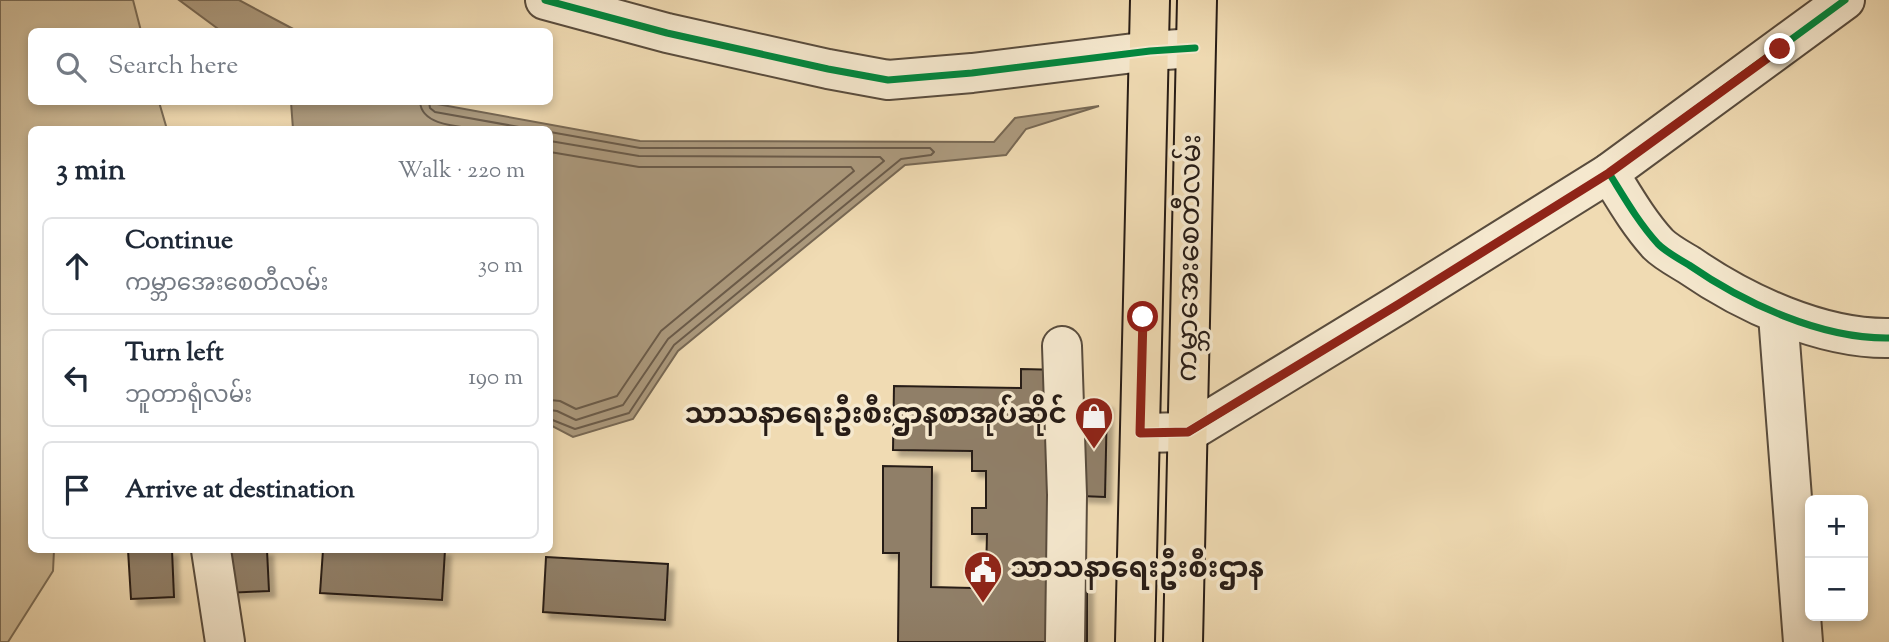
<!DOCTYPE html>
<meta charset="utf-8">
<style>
:root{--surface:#fff;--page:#f6f6f7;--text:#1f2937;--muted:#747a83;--line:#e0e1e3}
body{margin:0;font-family:"Sorts Mill Goudy","Noto Sans Myanmar",serif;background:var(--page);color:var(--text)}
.controls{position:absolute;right:21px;bottom:21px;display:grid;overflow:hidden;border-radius:10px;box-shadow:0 4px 10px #0003}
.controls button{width:63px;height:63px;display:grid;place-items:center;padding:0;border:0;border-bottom:2px solid var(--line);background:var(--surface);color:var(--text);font:35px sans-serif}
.stop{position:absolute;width:21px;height:21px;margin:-16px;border:5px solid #8f2418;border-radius:50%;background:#fff}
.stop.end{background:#8f2418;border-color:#fff;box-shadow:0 2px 7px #0008}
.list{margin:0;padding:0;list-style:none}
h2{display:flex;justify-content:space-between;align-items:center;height:91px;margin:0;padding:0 28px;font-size:30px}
h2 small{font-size:23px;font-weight:400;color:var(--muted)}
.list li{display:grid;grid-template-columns:46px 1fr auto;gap:21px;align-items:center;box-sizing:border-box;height:98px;margin:0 14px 14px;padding:0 14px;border:2px solid var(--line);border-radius:10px}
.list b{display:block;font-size:26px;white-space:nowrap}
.list p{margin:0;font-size:23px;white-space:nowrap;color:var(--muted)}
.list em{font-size:23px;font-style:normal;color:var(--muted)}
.icon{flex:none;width:38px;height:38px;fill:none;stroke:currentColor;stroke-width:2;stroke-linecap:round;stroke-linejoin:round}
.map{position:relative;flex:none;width:1889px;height:642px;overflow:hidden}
.search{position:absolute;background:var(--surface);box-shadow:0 4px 10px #0003;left:28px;top:28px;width:525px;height:77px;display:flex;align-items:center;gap:18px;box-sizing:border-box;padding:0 24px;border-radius:10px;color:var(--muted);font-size:26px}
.panel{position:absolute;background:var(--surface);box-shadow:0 4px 10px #0003;left:28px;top:126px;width:525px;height:427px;border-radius:10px}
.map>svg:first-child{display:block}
</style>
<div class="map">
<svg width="1889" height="642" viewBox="0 0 1889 642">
<defs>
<filter id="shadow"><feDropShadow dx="6" dy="6" stdDeviation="2" flood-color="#0004"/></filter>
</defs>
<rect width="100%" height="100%" fill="#f0dbb3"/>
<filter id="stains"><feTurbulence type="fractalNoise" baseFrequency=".00286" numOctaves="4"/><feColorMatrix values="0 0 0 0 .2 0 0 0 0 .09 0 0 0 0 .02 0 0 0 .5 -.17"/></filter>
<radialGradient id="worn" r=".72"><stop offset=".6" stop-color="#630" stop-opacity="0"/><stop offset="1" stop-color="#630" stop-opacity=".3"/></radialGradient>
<path fill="#cebb98" stroke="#7a6c57" stroke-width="2" d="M0 0H133L141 31 32 32V102H159L166 126 164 130H32V550H54L53 571 8 642H0Z"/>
<g fill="#ac9a7e" stroke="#776854" stroke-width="2">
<path d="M179 0H239L297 31H221Z"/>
<path d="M291 102H426L640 141 994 142 1015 118 1099 106 1026 129 1006 155 905 165 678 351 633 419 573 437 550 425V130L293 129Z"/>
</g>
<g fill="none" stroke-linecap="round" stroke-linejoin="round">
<g stroke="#6a5b4a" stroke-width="2">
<path d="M420 102C422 128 465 126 485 130"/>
<path d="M429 102 430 108 435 112 536 130"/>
<path d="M550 132 640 148H930L934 152 931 155 901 159 674 345 629 413 575 429 550 419"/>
<path d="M550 141 639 156 880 157 884 161 668 339 623 405 576 420 557 411 550 410"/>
<path d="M550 152 639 167H851L854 171 661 331 617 396 576 409 560 401 550 400"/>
</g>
</g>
<g fill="#907f68" stroke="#271c16" stroke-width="2" filter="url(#shadow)">
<path d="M1021 369 1063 370 1061 573 1087 574V642H898L899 553H883V466L932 467 931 587 972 588 973 574H986L987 534H972V508H986V471H972V451L893 450 894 386 1021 388Z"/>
<path d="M1082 402 1107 403 1105 497 1081 496Z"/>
<path d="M128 550H172L174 597 131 599Z"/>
<path d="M223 550H267L269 591 226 593Z"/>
<path d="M323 550H445L442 600 320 593Z"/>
<path d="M546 557 668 564 665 620 543 612Z"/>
</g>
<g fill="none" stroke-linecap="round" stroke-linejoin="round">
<g stroke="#594c3d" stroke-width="42">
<g id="minor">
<path d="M545 0 667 33 828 69 888 80 972 73 1150 51 1195 48"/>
<path d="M1609 173C1624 197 1638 222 1658 244 1666 252 1679 259 1689 265 1744 303 1821 339 1889 338"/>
<path d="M1778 315 1803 642"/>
<path d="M1062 346 1067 495 1065 642"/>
<path d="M1140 433 1189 432 1399 304 1609 173 1845 0"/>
<path d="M211 550 225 642"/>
</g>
</g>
<g stroke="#271c16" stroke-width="42">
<g id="major">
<path d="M1135 642 1150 0"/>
<path d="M1183 642 1197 0"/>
</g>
</g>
<use href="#minor" stroke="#f5e8ce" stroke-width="38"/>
<use href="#major" stroke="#f0dbb3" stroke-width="38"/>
<g stroke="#f5e8ce" stroke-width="11">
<g id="cycleway">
<path d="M545 0 667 33 828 69 888 80 972 73 1150 51 1195 48"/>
<path d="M1609 173C1624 197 1638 222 1658 244 1666 252 1679 259 1689 265 1744 303 1821 339 1889 338"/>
<path d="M1140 433 1189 432 1399 304 1609 173 1845 0"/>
</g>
</g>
<use href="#cycleway" stroke="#00873e" stroke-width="7"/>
</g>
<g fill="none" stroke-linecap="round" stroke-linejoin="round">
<path stroke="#8f2418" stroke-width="9" d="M1143 317 1140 433 1188 432 1399 304 1609 173 1780 49"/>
</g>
<defs>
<g id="shop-pin" transform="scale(2.0125)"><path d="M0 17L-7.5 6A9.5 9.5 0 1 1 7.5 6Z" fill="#8f2418" stroke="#f5e8ce"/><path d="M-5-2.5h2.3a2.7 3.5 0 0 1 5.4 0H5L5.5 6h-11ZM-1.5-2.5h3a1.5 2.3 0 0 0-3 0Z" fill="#fff"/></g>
<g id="civic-pin" transform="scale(2.0125)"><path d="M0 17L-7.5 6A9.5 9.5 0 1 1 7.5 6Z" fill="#8f2418" stroke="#f5e8ce"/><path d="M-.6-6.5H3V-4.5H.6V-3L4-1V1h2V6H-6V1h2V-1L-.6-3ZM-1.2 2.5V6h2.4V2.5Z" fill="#fff"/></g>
</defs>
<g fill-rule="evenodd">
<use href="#shop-pin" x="1094" y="416"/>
<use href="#civic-pin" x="983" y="570"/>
</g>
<g text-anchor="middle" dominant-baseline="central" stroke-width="7" stroke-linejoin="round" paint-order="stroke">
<g font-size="28" fill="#271c16" stroke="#f5e8ce">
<text transform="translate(1191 258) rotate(-89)">ကမ္ဘာအေးစေတီလမ်း</text>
</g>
<g font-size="28" font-weight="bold" fill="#271c16" stroke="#f5e8ce" text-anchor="end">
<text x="1067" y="416">သာသနာရေးဦးစီးဌာနစာအုပ်ဆိုင်</text>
<text x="1010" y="570" text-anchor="start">သာသနာရေးဦးစီးဌာန</text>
</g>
</g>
<rect width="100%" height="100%" filter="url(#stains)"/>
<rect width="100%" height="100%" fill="url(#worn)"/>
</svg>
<div class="controls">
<button>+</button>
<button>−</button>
</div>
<div class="stop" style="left:1143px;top:317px"></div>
<div class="stop end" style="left:1780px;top:49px"></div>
<div class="search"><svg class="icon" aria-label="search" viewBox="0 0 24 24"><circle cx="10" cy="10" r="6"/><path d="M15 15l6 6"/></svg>Search here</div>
<section class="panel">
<h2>3 min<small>Walk · 220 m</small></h2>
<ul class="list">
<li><svg class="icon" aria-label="ahead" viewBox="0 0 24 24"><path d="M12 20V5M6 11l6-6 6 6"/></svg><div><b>Continue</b><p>ကမ္ဘာအေးစေတီလမ်း</p></div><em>30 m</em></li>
<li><svg class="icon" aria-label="left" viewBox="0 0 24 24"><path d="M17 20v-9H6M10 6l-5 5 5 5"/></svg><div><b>Turn left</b><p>ဘူတာရုံလမ်း</p></div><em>190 m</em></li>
<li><svg class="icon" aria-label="arrive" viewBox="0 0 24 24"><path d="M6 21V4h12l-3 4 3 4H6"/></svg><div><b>Arrive at destination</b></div></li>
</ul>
</section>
</div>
